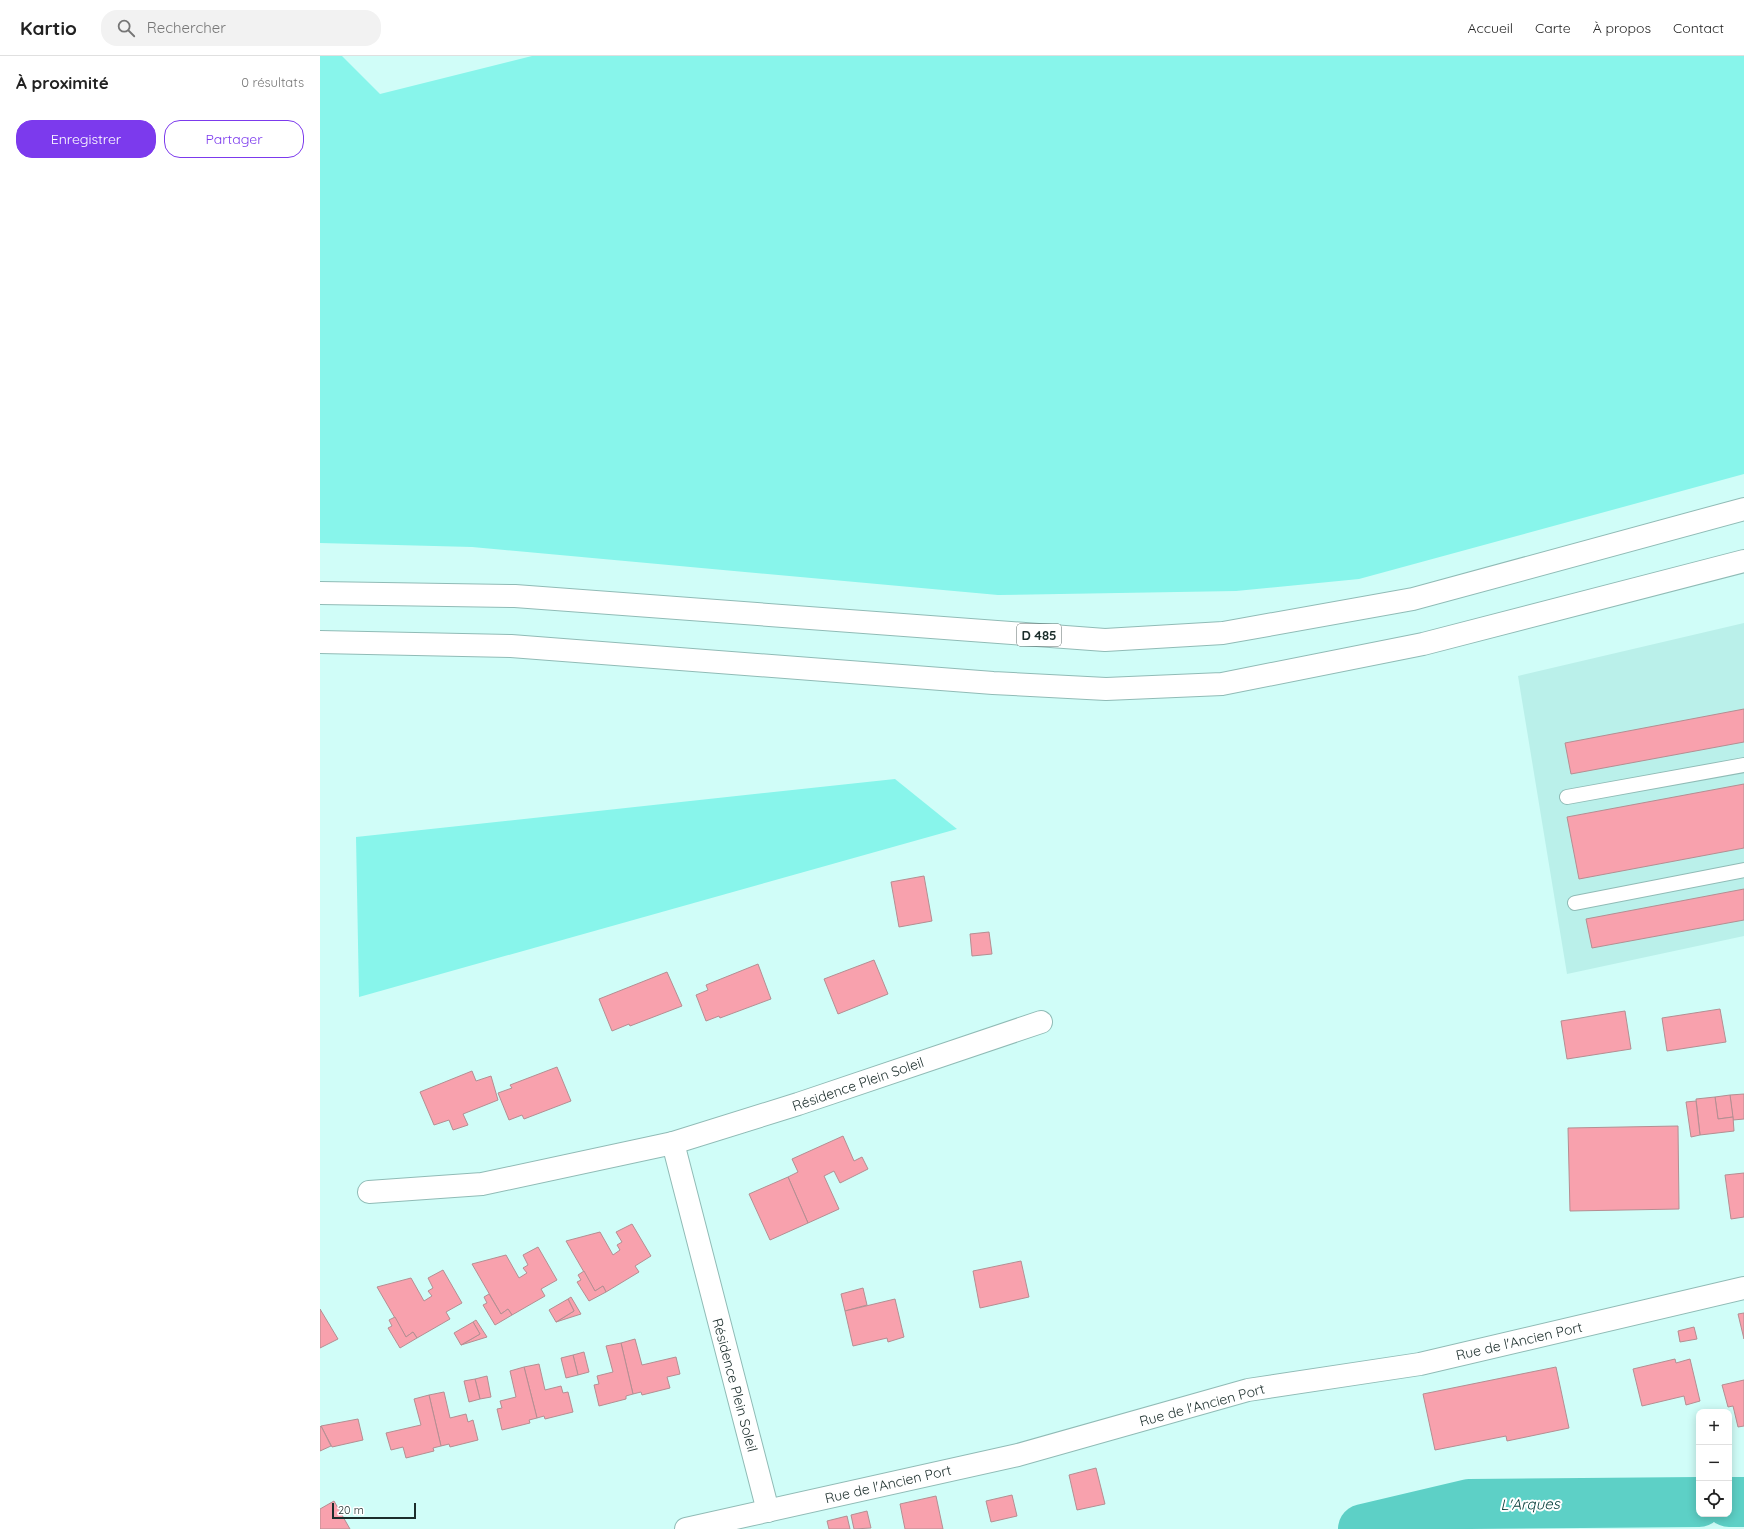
<!DOCTYPE html>
<html lang="fr">
<meta charset="utf-8">
<style>
:root{--surface:#fff;--page:#f2f2f2;--text:#222;--muted:#767676;--line:#e0e0e0;--accent:#7c3aed}
body{margin:0;font-family:Quicksand,sans-serif;background:var(--page);color:var(--text)}
.controls{position:absolute;right:12px;bottom:12px;display:grid;overflow:hidden;border-radius:8px;box-shadow:0 2px 10px #0003}
.controls button{width:36px;height:36px;display:grid;place-items:center;padding:0;border:0;border-bottom:1px solid var(--line);background:var(--surface);color:var(--text);font:20px sans-serif}
.scale{position:absolute;left:12px;bottom:10px;width:84px;box-sizing:border-box;padding-left:4px;border:2px solid #1b2d2b;border-top:0;font-size:11px;line-height:14px;white-space:nowrap;color:#1b2d2b;-webkit-text-stroke:3px #fff;paint-order:stroke}
.list{margin:0;padding:0;list-style:none}
h2{display:flex;justify-content:space-between;align-items:center;height:52px;margin:0;padding:0 16px;font-size:17px}
h2 small{font-size:13px;font-weight:400;color:var(--muted)}
.actions{display:flex;gap:8px;padding:12px 16px}
.actions a{flex:1;padding:9px 0;border:1px solid var(--accent);border-radius:16px;text-align:center;font-size:14px;color:var(--accent)}
.actions .main{background:var(--accent);color:#fff}
.icon{flex:none;width:22px;height:22px;fill:none;stroke:currentColor;stroke-width:2;stroke-linecap:round;stroke-linejoin:round}
.map{position:relative;flex:none;width:1424px;height:1473px;overflow:hidden}
header{display:flex;align-items:center;gap:24px;box-sizing:border-box;height:56px;padding:0 20px;background:var(--surface);border-bottom:1px solid var(--line)}
header strong{font-size:19px}
nav{display:flex;gap:22px;margin-inline-start:auto;font-size:14px}
.search{width:280px;height:36px;background:var(--page);display:flex;align-items:center;gap:10px;box-sizing:border-box;padding:0 14px;border-radius:16px;color:var(--muted);font-size:15px}
main{display:flex}
aside{flex:1;background:var(--surface)}
.map>svg:first-child{display:block}
</style>
<header>
<strong>Kartio</strong>
<div class="search"><svg class="icon" aria-label="search" viewBox="0 0 24 24"><circle cx="10" cy="10" r="6"/><path d="M15 15l6 6"/></svg>Rechercher</div>
<nav><a>Accueil</a><a>Carte</a><a>À propos</a><a>Contact</a></nav>
</header>
<main>
<aside>
<h2>À proximité<small>0 résultats</small></h2>
<ul class="list">
</ul>
<div class="actions"><a class="main">Enregistrer</a><a>Partager</a></div>
</aside>
<div class="map">
<svg width="1424" height="1473" viewBox="0 0 1424 1473">
<rect width="100%" height="100%" fill="#d0fdf8"/>
<path fill="#baf0ea" d="M1424 567V880L1247 918 1198 620Z"/>
<g fill="#88f5eb">
<path d="M0 0H22L60 38 212 0H1424V418L1039 523 916 535 678 539 152 491 0 487Z"/>
<path d="M575 723 637 773 39 941 36 781Z"/>
</g>
<g fill="none" stroke-linecap="round" stroke-linejoin="round">
<g stroke="#5dd0c6" stroke-width="50">
<path d="M1409 1446H1424"/>
<path d="M1043 1473 1149 1448 1379 1446"/>
</g>
</g>
<g fill="#f8a1ad" stroke="#b48e92">
<path d="M1424 653V686L1251 718 1245 687Z"/>
<path d="M1424 728V792L1259 823 1247 761Z"/>
<path d="M604 820 612 865 579 871 571 826Z"/>
<path d="M1424 833V864L1272 892 1266 863Z"/>
<path d="M669 876 672 898 652 900 650 878Z"/>
<path d="M554 904 568 938 518 958 504 923Z"/>
<path d="M438 908 451 943 400 962 399 960 386 965 376 939 388 934 386 929Z"/>
<path d="M347 916 362 950 310 970 309 968 292 975 279 943Z"/>
<path d="M1400 953 1406 986 1347 995 1342 962Z"/>
<path d="M1305 955 1311 993 1247 1003 1241 965Z"/>
<path d="M237 1011 251 1045 204 1063 202 1059 189 1064 178 1037 192 1032 190 1029Z"/>
<path d="M152 1015 156 1025 171 1020 178 1044 143 1058 148 1069 133 1074 129 1064 114 1069 100 1036Z"/>
<path d="M1424 1038V1063L1413 1064 1410 1039Z"/>
<path d="M1410 1039 1413 1061 1398 1063 1395 1041Z"/>
<path d="M1395 1041 1398 1063 1413 1061 1414 1075 1380 1079 1376 1043Z"/>
<path d="M1376 1045 1380 1079 1371 1081 1366 1046Z"/>
<path d="M1358 1070 1359 1153 1250 1155 1248 1072Z"/>
<path d="M523 1080 534 1105 542 1101 548 1113 520 1127 514 1115 504 1120 519 1153 488 1167 468 1121 478 1116 472 1103Z"/>
<path d="M1424 1117V1161L1411 1163 1405 1119Z"/>
<path d="M468 1121 488 1167 450 1184 429 1138Z"/>
<path d="M312 1168 331 1200 315 1210 319 1216 286 1236 283 1230 275 1235 246 1185 280 1176 293 1199 300 1194 297 1189 302 1186 296 1176Z"/>
<path d="M218 1191 237 1224 221 1233 225 1240 192 1259 188 1253 181 1258 152 1208 186 1199 199 1222 207 1217 203 1212 208 1209 203 1199Z"/>
<path d="M701 1205 709 1241 660 1252 653 1215Z"/>
<path d="M123 1214 142 1247 126 1256 130 1263 97 1282 93 1276 86 1281 57 1231 91 1222 104 1245 112 1240 108 1235 113 1232 108 1222Z"/>
<path d="M264 1215 275 1235 283 1230 286 1236 269 1245 257 1226 261 1224 258 1219Z"/>
<path d="M543 1232 547 1249 525 1255 521 1238Z"/>
<path d="M169 1238 181 1258 188 1253 192 1259 175 1269 163 1249 167 1247 164 1241Z"/>
<path d="M251 1241 261 1258 236 1266 254 1255 248 1243Z"/>
<path d="M248 1243 254 1255 236 1266 229 1254Z"/>
<path d="M575 1243 584 1281 568 1286 567 1282 533 1290 525 1255Z"/>
<path d="M0 1253 18 1283 0 1292Z"/>
<path d="M1424 1257V1283L1418 1258Z"/>
<path d="M75 1261 86 1281 93 1276 97 1282 80 1292 68 1272 72 1270 69 1264Z"/>
<path d="M156 1264 167 1281 141 1289 160 1278 153 1266Z"/>
<path d="M153 1266 160 1278 141 1289 134 1277Z"/>
<path d="M1374 1271 1377 1283 1360 1286 1358 1275Z"/>
<path d="M315 1283 322 1309 356 1301 360 1318 347 1321 350 1332 322 1339 321 1336 313 1338 301 1287Z"/>
<path d="M301 1287 313 1338 306 1340V1343L279 1350 274 1329 279 1328 277 1320 293 1316 286 1290Z"/>
<path d="M264 1296 269 1316 258 1319 253 1299Z"/>
<path d="M253 1299 258 1319 246 1322 241 1302Z"/>
<path d="M1355 1303 1356 1307 1370 1303 1380 1345 1366 1349 1364 1340 1322 1350 1313 1313Z"/>
<path d="M219 1308 225 1334 241 1330 243 1337 248 1336 253 1356 225 1363 224 1360 217 1362 204 1311Z"/>
<path d="M204 1311 217 1362 209 1364 210 1367 182 1374 177 1353 182 1352 180 1345 196 1341 190 1315Z"/>
<path d="M1236 1311 1249 1372 1187 1385 1186 1380 1115 1394 1103 1338Z"/>
<path d="M167 1320 171 1341 160 1343 155 1323Z"/>
<path d="M155 1323 160 1343 149 1346 144 1325Z"/>
<path d="M1424 1324V1370L1418 1371 1413 1350 1408 1351 1402 1329Z"/>
<path d="M124 1336 130 1362 146 1358 148 1366 153 1364 158 1384 130 1391 129 1388 121 1390 109 1339Z"/>
<path d="M109 1339 121 1390 113 1392 114 1395 86 1402 83 1391 71 1394 66 1377 101 1369 94 1343Z"/>
<path d="M38 1363 43 1384 12 1391 1 1370Z"/>
<path d="M1 1370 11 1390 0 1395V1371Z"/>
<path d="M776 1412 785 1448 757 1454 749 1419Z"/>
<path d="M692 1439 697 1460 671 1466 666 1445Z"/>
<path d="M616 1440 623 1473H585L580 1448Z"/>
<path d="M14 1445 30 1473H0V1453Z"/>
<path d="M547 1455 551 1472 534 1473 531 1459Z"/>
<path d="M527 1460 530 1473H509L507 1465Z"/>
</g>
<g fill="none" stroke-linecap="round" stroke-linejoin="round">
<g stroke="#90bbb6" stroke-width="16">
<g id="lane">
<path d="M1247 741 1424 709"/>
<path d="M1255 847 1424 814"/>
</g>
</g>
<g stroke="#90bbb6" stroke-width="24">
<g id="street">
<path d="M353 1087 478 1048 721 966"/>
<path d="M49 1136 162 1128 353 1087 448 1455"/>
</g>
</g>
<g stroke="#90bbb6" stroke-width="24">
<path id="secondary" d="M366 1473 698 1399 928 1334 1100 1308 1424 1232"/>
</g>
<g stroke="#90bbb6" stroke-width="24">
<g id="highway">
<path d="M0 537 195 540 785 584 903 577 1093 543 1424 453"/>
<path d="M0 586 191 590 673 627 786 633 902 628 1103 588 1424 505"/>
</g>
</g>
<use href="#lane" stroke="#fff" stroke-width="14"/>
<use href="#street" stroke="#fff" stroke-width="22"/>
<use href="#secondary" stroke="#fff" stroke-width="22"/>
<use href="#highway" stroke="#fff" stroke-width="22"/>
</g>
<g text-anchor="middle" dominant-baseline="central" stroke-width="4" stroke-linejoin="round" paint-order="stroke">
<rect fill="#fff" stroke="#5f6c6b" stroke-width="1" x="697" y="568" width="44" height="22" rx="3"/>
<g font-size="13" font-weight="bold" fill="#1b2d2b">
<text x="719" y="579">D 485</text>
</g>
<g font-size="14" fill="#1b2d2b" stroke="#fff">
<text transform="translate(538 1028) rotate(-19)">Résidence Plein Soleil</text>
<text transform="translate(1199 1285) rotate(-13)">Rue de l'Ancien Port</text>
<text transform="translate(415 1329) rotate(75)">Résidence Plein Soleil</text>
<text transform="translate(882 1349) rotate(-15)">Rue de l'Ancien Port</text>
<text transform="translate(568 1428) rotate(-13)">Rue de l'Ancien Port</text>
</g>
<g font-size="15" font-style="italic" fill="#013936" stroke="#fff">
<text transform="translate(1210 1448) rotate(-1)">L'Arques</text>
</g>
</g>
</svg>
<div class="controls">
<button>+</button>
<button>−</button>
<button><svg class="icon" aria-label="locate" viewBox="0 0 24 24"><circle cx="12" cy="12" r="6"/><path d="M12 2v4M12 18v4M2 12h4M18 12h4"/></svg></button>
</div>
<div class="scale">20 m</div>
</div>
</main>
